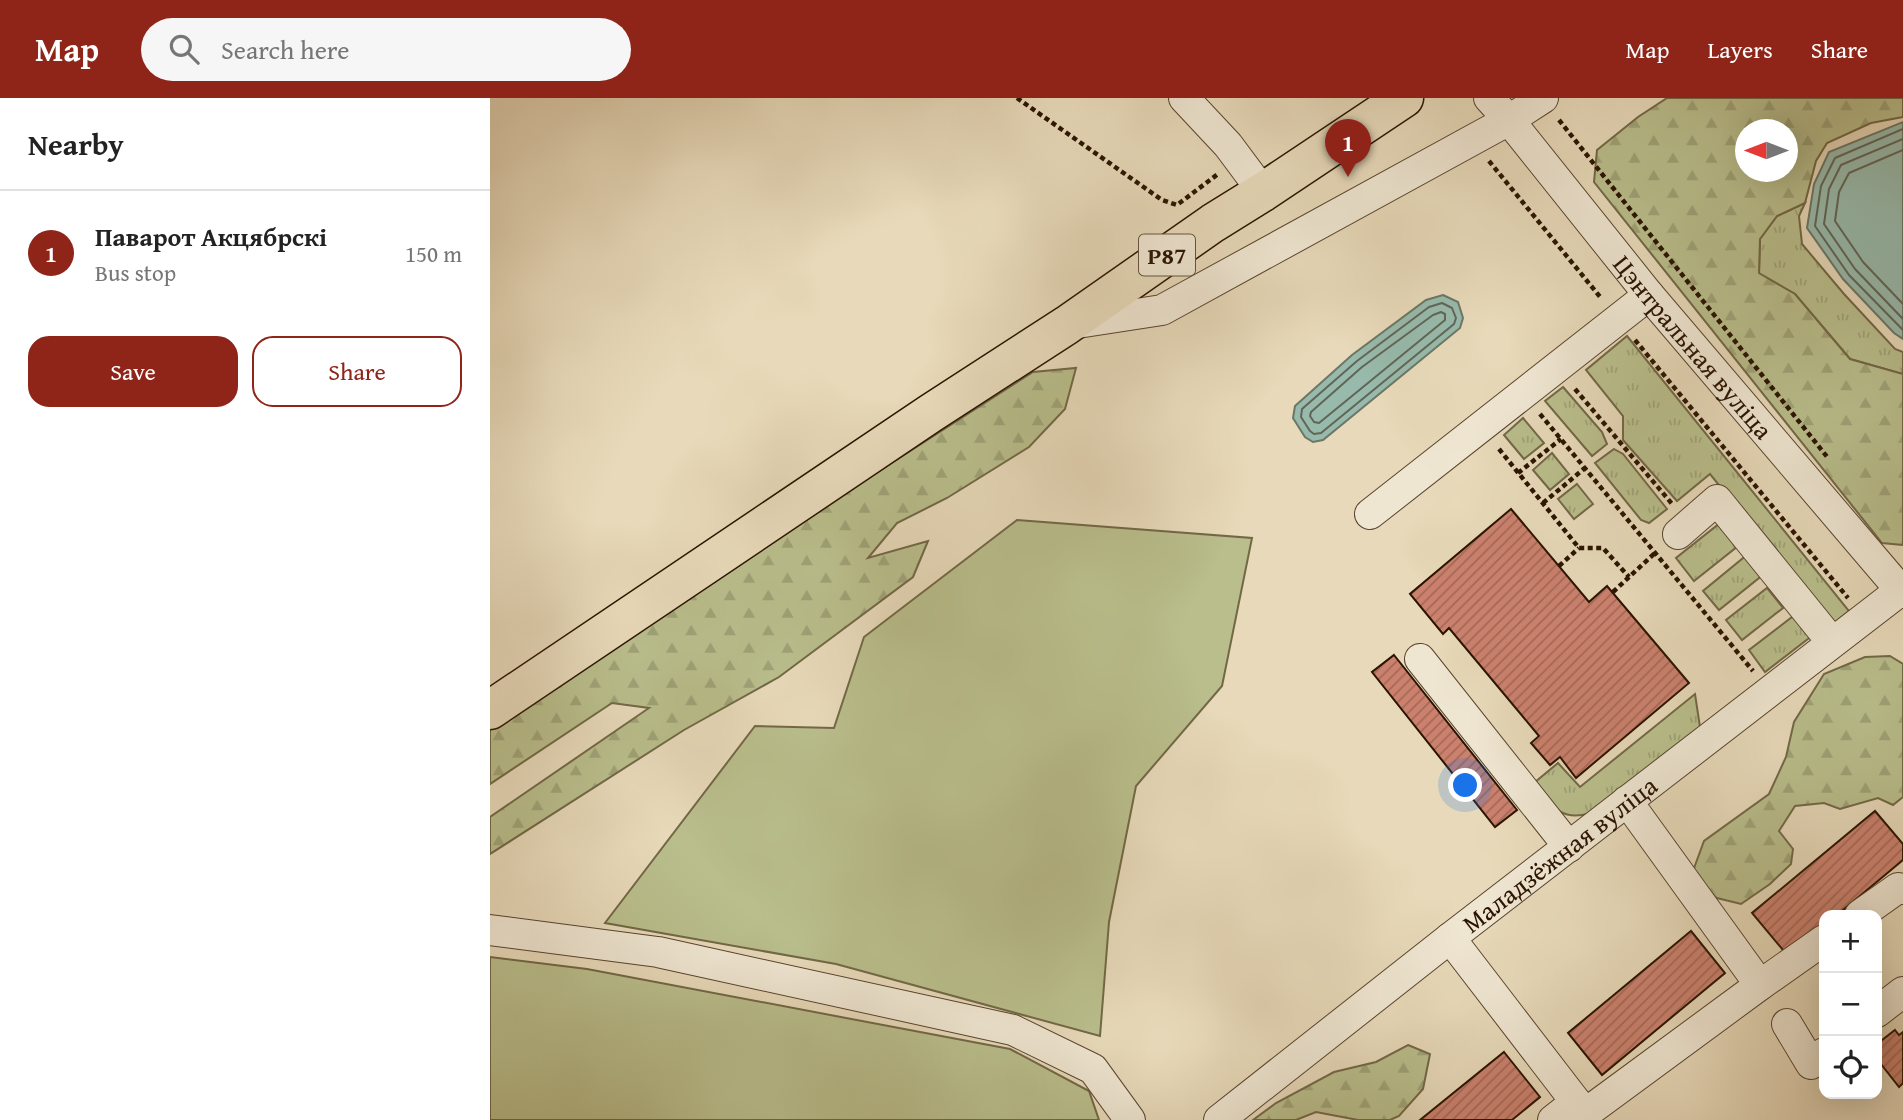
<!DOCTYPE html>
<meta charset="utf-8">
<style>
:root{--surface:#fff;--page:#f6f6f6;--text:#222;--muted:#767676;--line:#e0e0e0;--accent:#8f2418}
body{margin:0;font-family:"Gentium Book Plus",serif;background:var(--page);color:var(--text)}
.controls{position:absolute;right:21px;bottom:21px;display:grid;overflow:hidden;border-radius:14px;box-shadow:0 7px 28px #0002}
.controls button{width:63px;height:63px;display:grid;place-items:center;padding:0;border:0;border-bottom:2px solid var(--line);background:var(--surface);color:var(--text);font:35px sans-serif}
.compass{position:absolute;left:1245px;top:21px;width:63px;height:63px;border-radius:50%;background:var(--surface);box-shadow:0 7px 28px #0002;rotate:270deg}
.you{position:absolute;left:976px;top:688px;width:24px;height:24px;margin:-18px;border:5px solid #fff;border-radius:50%;background:#1a73e8;box-shadow:0 0 0 10px #1a73e833}
.badge{display:grid;place-items:center;width:46px;height:46px;border-radius:50%;background:var(--accent);color:#fff;font-size:23px;font-weight:700}
.pin{position:absolute;translate:-50% -58px;filter:drop-shadow(0 2px 4px #0008)}
.pin::after{content:'';position:absolute;top:37px;width:24px;height:21px;background:inherit;clip-path:polygon(0 0,100% 0,50% 100%)}
.list{margin:0;padding:0;list-style:none}
h2{display:flex;justify-content:space-between;align-items:center;height:91px;margin:0;padding:0 28px;font-size:30px}
h2 small{font-size:23px;font-weight:400;color:var(--muted)}
.list li{display:grid;grid-template-columns:46px 1fr auto;gap:21px;align-items:center;box-sizing:border-box;height:126px;padding:0 28px;border-top:2px solid var(--line)}
.list b{display:block;font-size:26px;white-space:nowrap}
.list p{margin:0;font-size:23px;white-space:nowrap;color:var(--muted)}
.list em{font-size:23px;font-style:normal;color:var(--muted)}
.actions{display:flex;gap:14px;padding:21px 28px}
.actions a{flex:1;padding:16px 0;border:2px solid var(--accent);border-radius:21px;text-align:center;font-size:24px;color:var(--accent)}
.actions .main{background:var(--accent);color:#fff}
.icon{flex:none;width:38px;height:38px;fill:none;stroke:currentColor;stroke-width:2;stroke-linecap:round;stroke-linejoin:round}
.map{position:relative;flex:none;width:1413px;height:1022px;overflow:hidden}
header{display:flex;align-items:center;gap:42px;box-sizing:border-box;height:98px;padding:0 35px;background:var(--accent);color:#fff}
header strong{font-size:33px}
nav{display:flex;gap:38px;margin-inline-start:auto;font-size:24px}
.search{width:490px;height:63px;background:var(--page);display:flex;align-items:center;gap:18px;box-sizing:border-box;padding:0 24px;border-radius:38px;color:var(--muted);font-size:26px}
main{display:flex}
aside{flex:1;background:var(--surface)}
.map>svg:first-child{display:block}
</style>
<header>
<strong>Map</strong>
<div class="search"><svg class="icon" aria-label="search" viewBox="0 0 24 24"><circle cx="10" cy="10" r="6"/><path d="M15 15l6 6"/></svg>Search here</div>
<nav><a>Map</a><a>Layers</a><a>Share</a></nav>
</header>
<main>
<aside>
<h2>Nearby<small></small></h2>
<ul class="list">
<li><span class="badge">1</span><div><b>Паварот Акцябрскі</b><p>Bus stop</p></div><em>150 m</em></li>
</ul>
<div class="actions"><a class="main">Save</a><a>Share</a></div>
</aside>
<div class="map">
<svg width="1413" height="1022" viewBox="0 0 1413 1022">
<defs>
<pattern id="grass-tufts" width="24" height="20" patternUnits="userSpaceOnUse" patternTransform="scale(1.75)"><rect width="24" height="20" fill="#b9be8c"/><path d="M3 7l-1-3M5 7V3M7 7l1-3M15 17l-1-3M17 17v-4M19 17l1-3" fill="none" stroke="#9fa277"/></pattern>
<pattern id="forest-firs" width="22" height="20" patternUnits="userSpaceOnUse" patternTransform="scale(1.75)"><rect width="22" height="20" fill="#b9be8c"/><path d="M5 1l3.5 6h-7zM16 11l3.5 6h-7z" fill="#9fa277"/></pattern>
<pattern id="building-hatch" width="6" height="6" patternUnits="userSpaceOnUse" patternTransform="scale(1.75)"><rect width="6" height="6" fill="#cb816e"/><path d="M-1 1l2-2M0 6l6-6M5 7l2-2" fill="none" stroke="#a56858"/></pattern>
</defs>
<rect width="100%" height="100%" fill="#e7d9b9"/>
<filter id="stains"><feTurbulence type="fractalNoise" baseFrequency=".00286" numOctaves="4"/><feColorMatrix values="0 0 0 0 .2 0 0 0 0 .09 0 0 0 0 .02 0 0 0 .5 -.17"/></filter>
<radialGradient id="worn" r=".72"><stop offset=".6" stop-color="#630" stop-opacity="0"/><stop offset="1" stop-color="#630" stop-opacity=".3"/></radialGradient>
<g fill="url(#grass-tufts)" stroke="#726846" stroke-width="2">
<path d="M1315 105 1309 118 1312 146 1354 196 1405 251 1413 254V276L1360 261 1305 196 1269 176 1270 141 1287 118Z"/>
<path d="M1137 238 1359 513 1342 527 1220 376 1187 403 1133 342V318L1096 272Z"/>
<path d="M1073 289 1112 334 1117 346 1102 358 1055 303Z"/>
<path d="M1033 320 1054 345 1034 361 1014 337Z"/>
<path d="M1124 351 1133 356 1177 411 1159 425 1151 422 1105 365Z"/>
<path d="M1062 355 1079 376 1060 392 1043 372Z"/>
<path d="M1087 386 1103 406 1084 421 1068 401Z"/>
<path d="M1230 425 1248 448 1204 483 1186 460Z"/>
<path d="M1258 456 1274 476 1229 512 1213 493Z"/>
<path d="M1277 490 1293 510 1252 542 1236 522Z"/>
<path d="M1306 516 1323 537 1275 574 1259 552Z"/>
<path d="M1205 596 1210 629 1100 715C1070 725 1060 705 1044 685L1068 665 1090 689Z"/>
</g>
<g fill="url(#forest-firs)" stroke="#726846" stroke-width="2" fill-rule="evenodd">
<path d="M1177 0H1413V19L1381 25 1337 45 1326 63 1315 105 1287 118 1270 141 1269 175 1305 196 1360 261 1413 276V447L1392 445 1104 84 1107 52 1148 19ZM1255 32H1297V74H1255Z"/>
<path d="M586 270 575 311 539 349 457 400 407 425 378 460 438 443 423 479 289 579 194 632 0 756V719L159 610 122 605 0 686V623L543 274Z"/>
<path d="M1400 558 1413 566V699L1403 707 1388 700 1350 711 1334 705 1305 708 1289 733 1303 751 1301 766 1280 786 1251 806 1223 799 1203 773 1214 743 1279 696 1296 659 1304 624 1334 576 1375 559Z"/>
<path d="M918 947 940 956 933 991 909 1018 900 1022H868L826 1014 806 1022H763L786 1005 844 974 886 964Z"/>
</g>
<g fill="#b9be8c" stroke="#726846" stroke-width="2">
<path d="M527 422 762 440 732 588 646 688 619 824 610 938 346 866 115 825 265 628 344 630 374 539Z"/>
<path d="M0 859 97 871 520 951 599 993 609 1022H0Z"/>
</g>
<g fill="#97baac" stroke="#6b7767" stroke-width="2">
<path d="M1413 24V241L1404 235 1353 181 1317 130 1324 86 1339 54Z"/>
<path d="M953 197 968 204 973 220 970 230 833 342 823 344 815 339 803 320 805 308 862 257 936 202Z"/>
</g>
<g fill="none" stroke-linecap="round" stroke-linejoin="round">
<g stroke="#606656" stroke-width="2">
<path d="M1413 31 1345 60 1331 88 1325 128 1359 177 1413 232"/>
<path d="M1413 41 1351 67 1339 91 1334 126 1365 171 1413 221"/>
<path d="M1413 52 1359 75 1349 94 1345 123 1373 164 1413 206"/>
<path d="M952 205 962 210 966 220 964 226 831 335 824 336 820 333 811 319 812 311 867 263 939 209Z"/>
<path d="M951 214 955 216V222L829 325 824 324 820 318 821 314 872 269 943 217Z"/>
</g>
</g>
<g fill="url(#building-hatch)" stroke="#2a1300" stroke-width="2">
<path d="M1021 411 1099 504 1117 488 1199 585 1086 680 1070 659 1060 667 1041 645 1049 638 959 530 953 536 920 496Z"/>
<path d="M904 557 1027 712 1005 729 882 574Z"/>
<path d="M1385 713 1413 746V762L1347 817H1334V828L1298 858 1262 815Z"/>
<path d="M1201 833 1235 875 1112 977 1078 935Z"/>
<path d="M1405 932 1409 937 1413 934V985L1409 989 1387 961V946Z"/>
<path d="M1014 954 1050 999 1022 1022H930Z"/>
</g>
<g fill="none" stroke-linecap="round" stroke-linejoin="round">
<g stroke="#59442e" stroke-width="32">
<g id="minor">
<path d="M694 0 738 47 773 94"/>
<path id="s1" d="M999 0 1019 22 1159 197 1413 495"/>
<path d="M581 226 672 212 1019 22 1053 0"/>
<path d="M880 416 1159 197"/>
<path d="M1188 436 1227 402 1342 544"/>
<path d="M930 561 1079 749"/>
<path d="M1137 703 1270 887 1334 842"/>
<path d="M1370 817 1408 790 1413 791"/>
<path d="M0 832 168 854 523 932 603 971 640 1022"/>
<path d="M960 840 1086 1004 1094 1022"/>
<path d="M1387 914 1413 894"/>
<path d="M1297 926 1321 966 1334 955"/>
<path d="M1092 1018 1270 887"/>
<path id="s2" d="M729 1022 960 840 1411 492"/>
<path d="M1063 1022 1086 1004"/>
</g>
</g>
<g stroke="#2a1300" stroke-width="41">
<path id="major" d="M0 612 441 315 577 227 723 125 773 94 914 0"/>
</g>
<g stroke="#2a1300" stroke-width="4.5" stroke-dasharray="5 3.5" stroke-linecap="butt">
<path d="M527 0 672 102 687 107 728 76"/>
<path d="M1069 22 1338 360"/>
<path d="M999 63 1111 200"/>
<path d="M1145 242 1358 500"/>
<path d="M1085 291 1183 407"/>
<path d="M1050 316 1263 573"/>
<path d="M1009 351 1089 450H1113L1139 479"/>
<path d="M1028 375 1071 341"/>
<path d="M1053 405 1095 370"/>
<path d="M1069 468 1089 450"/>
<path d="M1123 494 1166 454"/>
</g>
<use href="#minor" stroke="#efe6d2" stroke-width="30"/>
<use href="#major" stroke="#e7d9b9" stroke-width="38"/>
</g>
<g text-anchor="middle" dominant-baseline="central" stroke-width="5" stroke-linejoin="round" paint-order="stroke">
<rect fill="#efe6d2" stroke="#65523f" stroke-width="2" x="649" y="136.5" width="56" height="41" rx="5"/>
<g font-size="24" font-weight="bold" fill="#2a1300">
<text x="677" y="157">Р87</text>
</g>
<g font-size="26" fill="#2a1300" stroke="#efe6d2">
<text stroke="none"><textPath href="#s1" startOffset="322">Цэнтральная вуліца</textPath></text>
<text stroke="none"><textPath href="#s2" startOffset="432">Маладзёжная вуліца</textPath></text>
</g>
</g>
<rect width="100%" height="100%" filter="url(#stains)"/>
<rect width="100%" height="100%" fill="url(#worn)"/>
</svg>
<div class="controls">
<button>+</button>
<button>−</button>
<button><svg class="icon" aria-label="locate" viewBox="0 0 24 24"><circle cx="12" cy="12" r="6"/><path d="M12 2v4M12 18v4M2 12h4M18 12h4"/></svg></button>
</div>
<svg class="compass" viewBox="-18 -18 36 36"><path d="M0-13l5 13h-10z" fill="#e53935"/><path d="M0 13l5-13h-10z" fill="#767676"/></svg>
<div class="you"></div>
<div class="pin badge" style="left:858px;top:79px">1</div>
</div>
</main>
